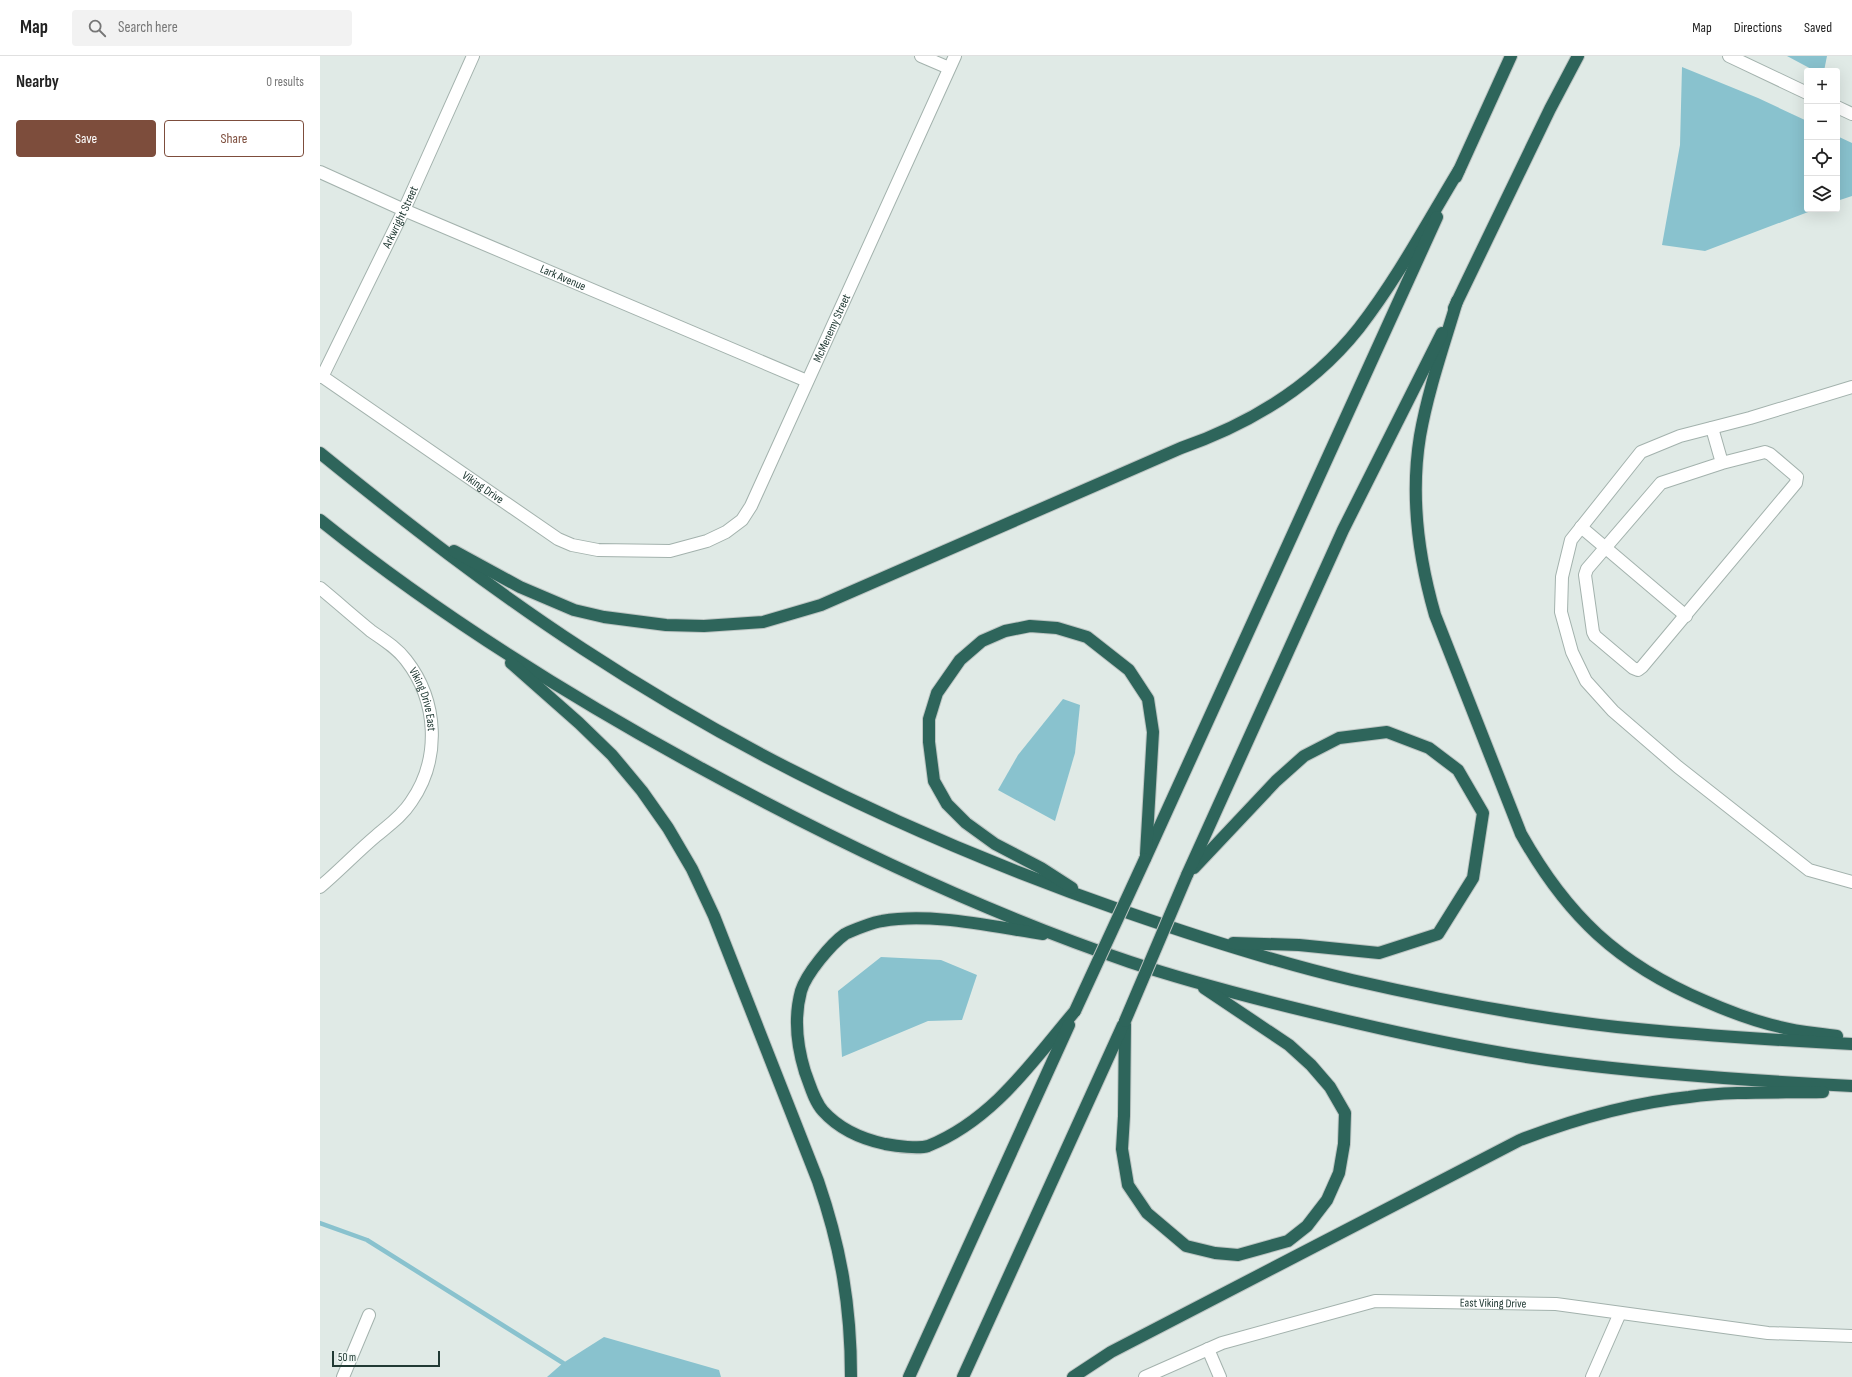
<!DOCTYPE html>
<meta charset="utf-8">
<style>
:root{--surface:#fff;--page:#f2f2f2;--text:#222;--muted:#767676;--line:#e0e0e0;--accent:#7d4d3c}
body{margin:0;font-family:"Sofia Sans Condensed",sans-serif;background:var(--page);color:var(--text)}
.controls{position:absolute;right:12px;top:12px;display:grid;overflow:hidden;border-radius:4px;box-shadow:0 4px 16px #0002}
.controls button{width:36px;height:36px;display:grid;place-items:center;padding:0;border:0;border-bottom:1px solid var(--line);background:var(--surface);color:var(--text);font:20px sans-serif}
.scale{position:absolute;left:12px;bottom:10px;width:108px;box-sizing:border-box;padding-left:4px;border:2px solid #213a34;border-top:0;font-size:11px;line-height:14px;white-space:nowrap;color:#213a34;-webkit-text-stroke:3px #f0f7f4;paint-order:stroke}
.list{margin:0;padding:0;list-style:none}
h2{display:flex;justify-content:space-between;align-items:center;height:52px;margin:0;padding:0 16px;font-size:17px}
h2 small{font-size:13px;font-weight:400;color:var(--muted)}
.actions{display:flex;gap:8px;padding:12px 16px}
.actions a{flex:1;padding:9px 0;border:1px solid var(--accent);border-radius:4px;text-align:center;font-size:14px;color:var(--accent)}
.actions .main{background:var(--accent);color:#fff}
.icon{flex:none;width:22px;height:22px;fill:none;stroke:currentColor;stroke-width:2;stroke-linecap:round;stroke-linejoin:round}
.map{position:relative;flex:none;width:1532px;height:1321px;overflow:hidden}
header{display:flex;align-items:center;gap:24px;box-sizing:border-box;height:56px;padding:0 20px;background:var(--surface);border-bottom:1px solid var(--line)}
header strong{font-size:19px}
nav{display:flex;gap:22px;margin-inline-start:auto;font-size:14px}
.search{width:280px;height:36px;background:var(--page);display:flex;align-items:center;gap:10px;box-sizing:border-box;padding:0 14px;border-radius:4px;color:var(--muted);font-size:15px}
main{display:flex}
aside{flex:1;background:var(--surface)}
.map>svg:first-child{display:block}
</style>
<header>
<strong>Map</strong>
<div class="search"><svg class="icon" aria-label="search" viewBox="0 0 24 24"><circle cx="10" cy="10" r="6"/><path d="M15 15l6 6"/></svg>Search here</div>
<nav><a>Map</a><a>Directions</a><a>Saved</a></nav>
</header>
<main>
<aside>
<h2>Nearby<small>0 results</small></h2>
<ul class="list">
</ul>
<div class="actions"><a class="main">Save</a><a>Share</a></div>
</aside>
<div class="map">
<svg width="1532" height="1321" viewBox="0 0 1532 1321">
<rect width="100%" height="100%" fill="#e0eae6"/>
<g fill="#89c2ce">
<path d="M1467 0H1507L1504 15H1495Z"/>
<path d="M1362 11 1438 42 1487 65V153H1496L1385 195 1342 189 1360 89Z"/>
<path d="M1517 80 1532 87V140L1517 145Z"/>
<path d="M743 643 760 649 755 697 735 765 678 734 698 699Z"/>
<path d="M561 901 621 904 657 919 642 964 608 965 522 1001 518 935Z"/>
<path d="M284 1281 399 1314 401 1321H227L243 1307Z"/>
</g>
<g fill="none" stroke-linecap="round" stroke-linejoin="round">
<path stroke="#89c2ce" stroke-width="4.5" d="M0 1167 47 1184 243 1307"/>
<g stroke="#a3b2ad" stroke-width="14">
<g id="minor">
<path d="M601 0 629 12"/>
<path d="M1409 0 1487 37"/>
<path d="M1517 51 1532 58"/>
<path id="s1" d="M0 116 84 154 487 325"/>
<path id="s2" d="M0 319 238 483 252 489 278 494 350 495 387 485 406 476 422 464 431 450 635 0"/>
<path id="s3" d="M2 321 84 154 153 0"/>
<path d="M1532 331 1430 362 1360 380 1321 396 1251 484 1242 521 1241 556 1252 596 1266 625 1293 655 1358 711 1489 814 1532 826"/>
<path d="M1392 372 1402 407 1341 427 1267 513 1265 519 1273 576 1275 580 1313 612 1318 614 1322 611 1476 427 1477 421 1450 398 1445 396 1402 407"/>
<path d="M1261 471 1366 560"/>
<path id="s4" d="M0 532C17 546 34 561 51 575 64 584 77 592 86 604 118 645 121 703 91 746 82 760 69 769 56 780 37 796 19 815 0 831"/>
<path d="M888 1293 900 1321"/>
<path d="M23 1321 49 1259"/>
<path id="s5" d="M825 1321 902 1287 1055 1245 1236 1248 1448 1277 1532 1280"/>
<path d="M1272 1321 1300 1257"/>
</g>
</g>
<g stroke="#bcc4c2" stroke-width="14">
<g id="highway">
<path d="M1136 121 1191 0"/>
<path d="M1137 245C1124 289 1108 334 1100 380 1090 441 1098 500 1115 559L1201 778C1247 860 1298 908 1385 945 1410 956 1434 965 1460 971 1478 976 1498 977 1517 980"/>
<path d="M1134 252 1230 53 1258 0"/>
<path d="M0 397C85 466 171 533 263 593 432 704 616 790 806 856 881 882 955 906 1032 924 1119 944 1208 961 1297 971 1375 979 1454 984 1532 988"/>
<path d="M0 464C117 558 245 638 377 710 516 786 660 855 810 906 876 928 944 945 1011 961 1090 980 1169 997 1249 1007 1343 1019 1437 1025 1532 1030"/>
<path d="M134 495 200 531 254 554 284 561 346 569 384 570 443 566 501 549 861 392C930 368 993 330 1039 272 1077 223 1107 167 1139 114"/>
<path d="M191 607 259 667 292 699 322 735 348 772 372 813 394 860 498 1125C521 1192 531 1250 531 1321"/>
<path d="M825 803 1117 161"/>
<path d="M874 812 956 725 984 700 1019 682 1067 676 1109 692 1138 714 1163 757 1153 822 1118 878 1059 897 979 889 913 887"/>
<path d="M867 819 1023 474 1122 277"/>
<path d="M752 832 721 812 675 788 646 767 627 748 614 725 609 686V663L617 637 640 604 662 585 685 575 710 570 737 572 767 581 809 614 828 643 833 676 826 798"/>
<path d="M723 878C674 871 611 856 562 865 554 866 533 874 525 878 511 888 486 918 481 935 474 961 477 990 485 1016 490 1029 494 1045 503 1055 520 1074 542 1083 565 1088 576 1090 599 1093 608 1090 673 1064 712 1006 755 955"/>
<path d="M805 965 804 1060 802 1093 808 1129 827 1157 866 1190 895 1197 918 1199 968 1185 987 1170 1007 1144 1019 1117 1024 1088 1025 1057 1010 1031 991 1009 969 989 884 932"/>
<path d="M589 1321 749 969"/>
<path d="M643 1321 803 969"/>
<path d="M753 1321 791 1296 1200 1084C1255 1063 1310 1047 1369 1041 1413 1035 1458 1037 1503 1036"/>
</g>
</g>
<use href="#minor" stroke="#fff" stroke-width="12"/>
<use href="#highway" stroke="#2e655b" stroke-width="12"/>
<g stroke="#bcc4c2" stroke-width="14" stroke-linecap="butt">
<g id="highway-bridge">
<path d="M755 955 825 803"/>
<path d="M805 965 867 819"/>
</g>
</g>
<use href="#highway-bridge" stroke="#2e655b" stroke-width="12"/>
</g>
<g text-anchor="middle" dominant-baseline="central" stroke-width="3" stroke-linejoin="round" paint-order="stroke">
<g font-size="12" fill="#213a34" stroke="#f0f7f4">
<text stroke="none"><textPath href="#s3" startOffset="178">Arkwright Street</textPath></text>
<text stroke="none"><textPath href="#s1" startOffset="265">Lark Avenue</textPath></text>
<text stroke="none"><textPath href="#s2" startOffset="694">McMenemy Street</textPath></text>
<text stroke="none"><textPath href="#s2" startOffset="198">Viking Drive</textPath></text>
<text stroke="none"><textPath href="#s4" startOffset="156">Viking Drive East</textPath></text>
<text stroke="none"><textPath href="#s5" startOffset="361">East Viking Drive</textPath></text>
</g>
</g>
</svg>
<div class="controls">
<button>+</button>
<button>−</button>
<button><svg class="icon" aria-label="locate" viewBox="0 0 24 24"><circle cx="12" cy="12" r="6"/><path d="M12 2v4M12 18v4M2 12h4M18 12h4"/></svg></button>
<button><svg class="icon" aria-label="layers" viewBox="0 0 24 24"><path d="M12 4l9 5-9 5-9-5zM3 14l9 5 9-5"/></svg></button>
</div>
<div class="scale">50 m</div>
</div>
</main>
